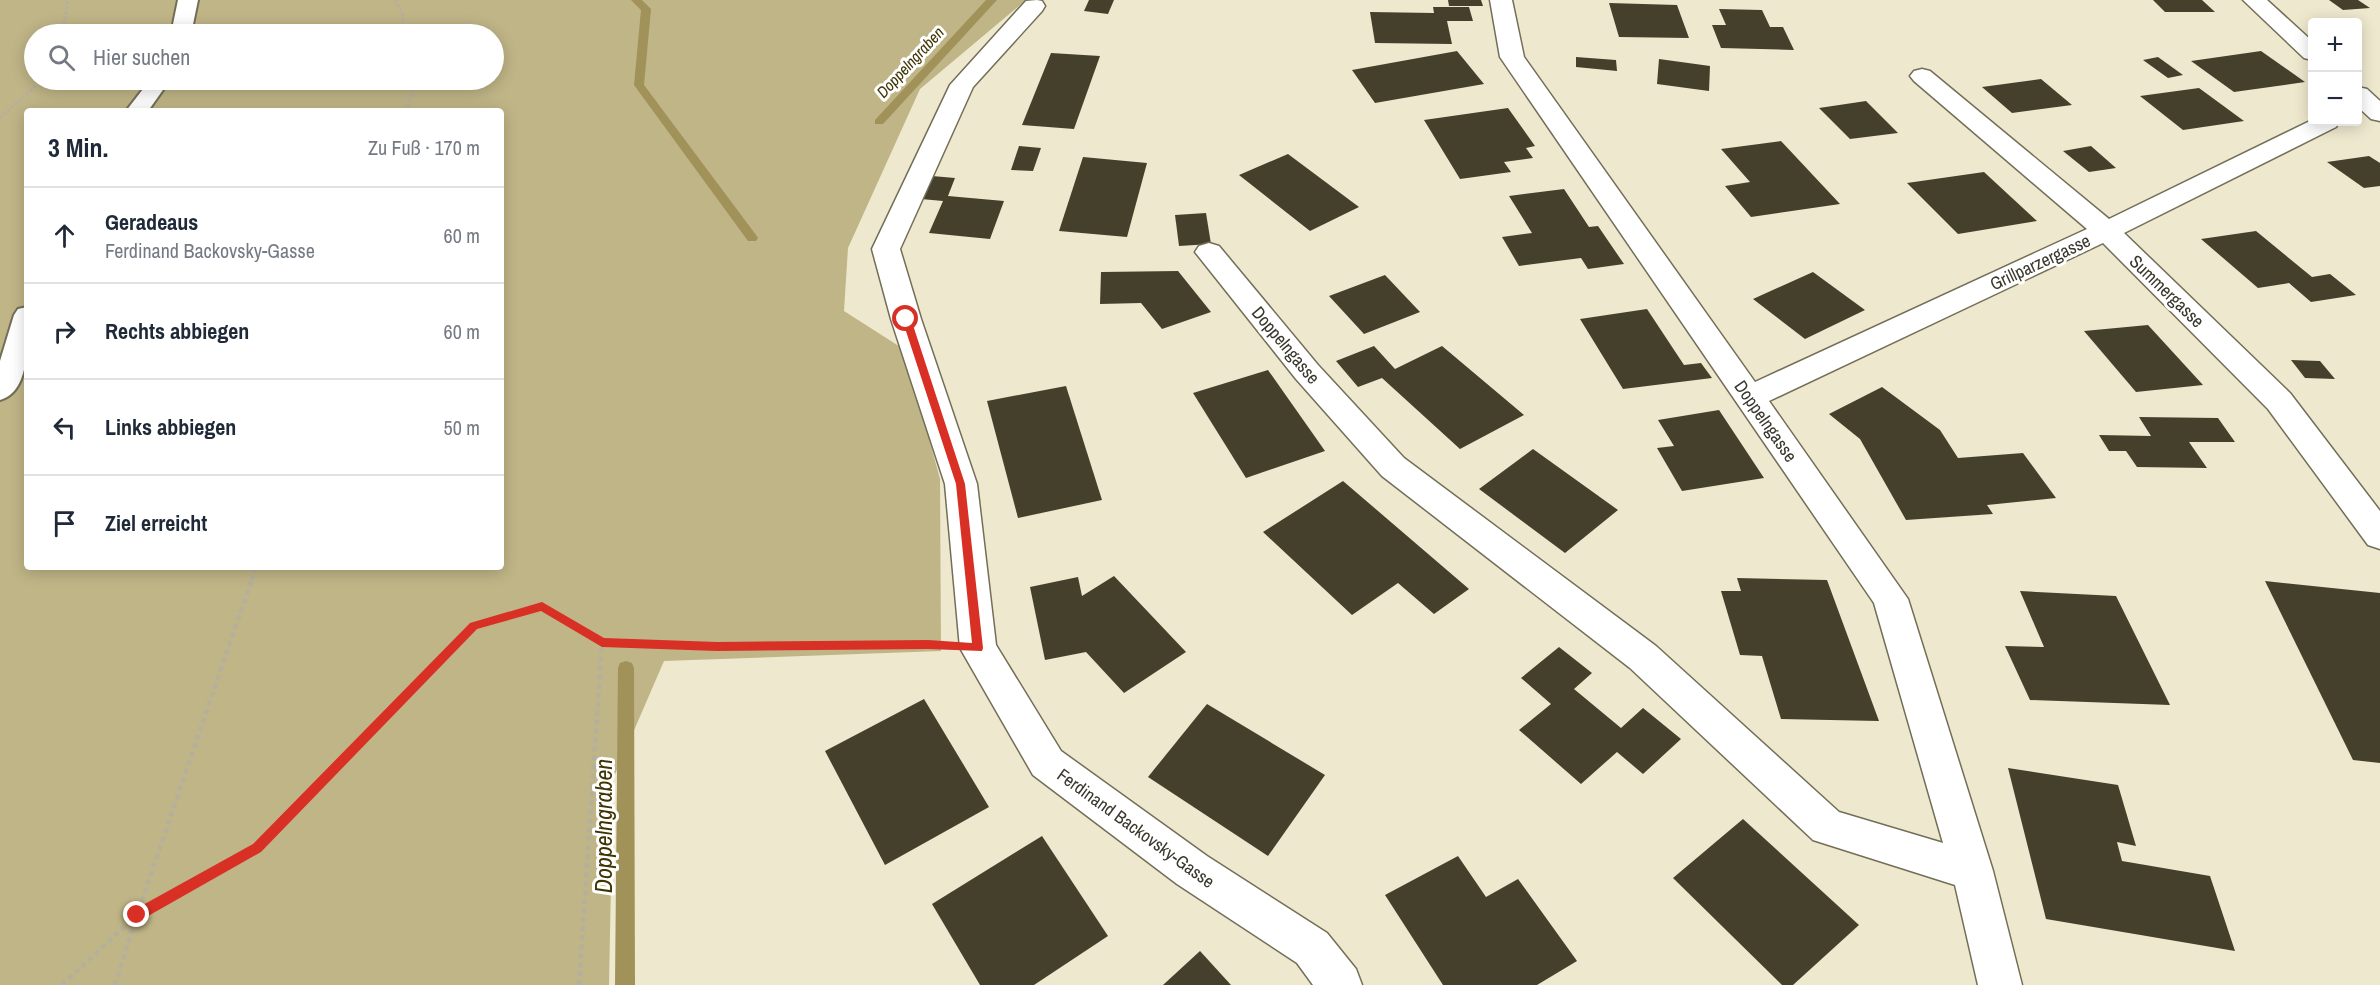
<!DOCTYPE html>
<html lang="de">
<meta charset="utf-8">
<style>
:root{--surface:#fff;--page:#f6f6f7;--text:#1f2937;--muted:#747a83;--line:#e0e1e3}
body{margin:0;font-family:"Archivo Narrow",sans-serif;background:var(--page);color:var(--text)}
.controls{position:absolute;right:18px;top:18px;display:grid;overflow:hidden;border-radius:6px;box-shadow:0 3px 15px #0003}
.controls button{width:54px;height:54px;display:grid;place-items:center;padding:0;border:0;border-bottom:2px solid var(--line);background:var(--surface);color:var(--text);font:30px sans-serif}
.stop{position:absolute;width:18px;height:18px;margin:-14px;border:4px solid #d93025;border-radius:50%;background:#fff}
.stop.end{background:#d93025;border-color:#fff;box-shadow:0 2px 6px #0008}
.list{margin:0;padding:0;list-style:none}
h2{display:flex;justify-content:space-between;align-items:center;height:78px;margin:0;padding:0 24px;font-size:26px}
h2 small{font-size:20px;font-weight:400;color:var(--muted)}
.list li{display:grid;grid-template-columns:39px 1fr auto;gap:18px;align-items:center;box-sizing:border-box;height:96px;padding:0 24px;border-top:2px solid var(--line)}
.list b{display:block;font-size:22px;white-space:nowrap}
.list p{margin:0;font-size:20px;white-space:nowrap;color:var(--muted)}
.list em{font-size:20px;font-style:normal;color:var(--muted)}
.icon{flex:none;width:33px;height:33px;fill:none;stroke:currentColor;stroke-width:2;stroke-linecap:round;stroke-linejoin:round}
.map{position:relative;flex:none;width:2380px;height:985px;overflow:hidden}
.search{position:absolute;background:var(--surface);box-shadow:0 3px 15px #0003;left:24px;top:24px;width:480px;height:66px;display:flex;align-items:center;gap:15px;box-sizing:border-box;padding:0 21px;border-radius:33px;color:var(--muted);font-size:22px}
.panel{position:absolute;background:var(--surface);box-shadow:0 3px 15px #0003;left:24px;top:108px;width:480px;height:462px;border-radius:6px}
.map>svg:first-child{display:block}
</style>
<div class="map">
<svg width="2380" height="985" viewBox="0 0 2380 985">
<rect width="100%" height="100%" fill="#eee8ce"/>
<path fill="#c0b587" fill-rule="evenodd" d="M0 0H1026L920 89 848 248 844 311 905 350 940 479 941 651 664 661 613 779 609 985H0ZM34 34H494V80H34ZM27 111H501V567H27Z"/>
<g fill="none" stroke-linecap="round" stroke-linejoin="round">
<g fill="#a09258" fill-rule="evenodd">
<path d="M631 0H642L651 9 644 85 756 235 758 238 756 241H748L634 85 641 10Z"/>
<path d="M986 0H997L883 124H875V120Z"/>
<path d="M626 661 632 663 634 668 635 985H615L618 668 620 663Z"/>
</g>
</g>
<g fill="#45402b">
<path d="M1089 0H1114L1108 14 1084 11Z"/>
<path d="M1448 0H1481L1483 6H1449Z"/>
<path d="M2153 0H2202L2215 12H2165Z"/>
<path d="M2329 0H2358L2370 8 2343 10Z"/>
<path d="M1609 3 1677 5 1689 38 1619 37Z"/>
<path d="M1433 7H1469L1473 21H1447L1452 44 1375 43 1370 12 1434 13Z"/>
<path d="M1719 9 1762 10 1770 27H1783L1794 50 1721 48 1712 25H1726Z"/>
<path d="M1457 51 1484 84 1375 103 1352 70Z"/>
<path d="M2261 51 2305 82 2234 92 2191 61Z"/>
<path d="M1051 53 1100 56 1074 129 1022 125Z"/>
<path d="M1576 57 1616 60 1617 71 1576 67Z"/>
<path d="M2158 57 2183 75 2168 78 2143 60Z"/>
<path d="M1659 59 1710 66 1709 91 1657 84Z"/>
<path d="M2041 79 2072 105 2012 113 1982 87Z"/>
<path d="M2199 88 2244 121 2183 130 2140 96Z"/>
<path d="M1866 101 1898 133 1850 139 1819 108Z"/>
<path d="M1508 108 1535 146 1526 148 1533 158 1504 162 1511 172 1460 179 1424 120Z"/>
<path d="M1781 141 1840 204 1751 217 1725 186 1750 182 1721 149Z"/>
<path d="M1019 146 1041 148 1033 171 1011 170Z"/>
<path d="M2091 146 2116 168 2089 172 2063 151Z"/>
<path d="M1288 154 1359 207 1310 231 1239 175Z"/>
<path d="M2369 156 2380 163V186L2364 188 2327 162Z"/>
<path d="M1083 157 1147 163 1127 237 1059 231Z"/>
<path d="M1984 172 2037 221 1958 234 1907 183Z"/>
<path d="M932 176 955 178 948 196 1004 201 990 239 929 233 943 201 921 199Z"/>
<path d="M1564 189 1589 227 1598 226 1624 264 1588 269 1581 258 1519 266 1502 237 1532 233 1509 196Z"/>
<path d="M1206 213 1211 244 1179 246 1175 215Z"/>
<path d="M2256 231 2312 277 2330 274 2356 295 2311 302 2289 283 2258 288 2201 239Z"/>
<path d="M1178 271 1211 312 1162 329 1141 303 1100 304 1101 272Z"/>
<path d="M1813 272 1865 310 1805 339 1753 299Z"/>
<path d="M1385 275 1420 312 1364 334 1329 296Z"/>
<path d="M1647 309 1684 365 1701 363 1712 378 1623 389 1580 319Z"/>
<path d="M2148 325 2203 385 2136 392 2084 331Z"/>
<path d="M1374 346 1395 369 1442 346 1524 415 1460 449 1382 378 1358 387 1336 361Z"/>
<path d="M2291 360 2320 361 2335 379 2305 378Z"/>
<path d="M1268 370 1325 451 1246 478 1193 393Z"/>
<path d="M1066 386 1102 500 1018 518 987 401Z"/>
<path d="M1882 387 1940 430 1958 458 2023 453 2056 498 1987 505 1993 514 1906 520 1860 439 1829 414Z"/>
<path d="M1719 410 1764 478 1682 491 1657 448 1674 446 1658 420Z"/>
<path d="M2139 417 2218 418 2235 442H2189L2207 468 2137 467 2126 451H2109L2099 435 2151 436Z"/>
<path d="M1533 449 1618 510 1565 553 1479 489Z"/>
<path d="M1343 481 1469 589 1434 614 1398 583 1352 615 1263 532Z"/>
<path d="M1114 576 1186 652 1124 693 1086 652 1045 660 1030 587 1078 577 1082 596Z"/>
<path d="M1737 578 1827 580 1879 721 1781 719 1762 656 1740 655 1721 591H1741Z"/>
<path d="M2265 581 2380 593V763L2353 760Z"/>
<path d="M2020 591 2116 596 2170 705 2030 700 2005 646 2044 647Z"/>
<path d="M1559 647 1592 673 1574 689 1621 728 1643 708 1681 739 1643 774 1617 752 1581 784 1519 730 1551 704 1521 678Z"/>
<path d="M924 699 989 807 885 865 825 751Z"/>
<path d="M1207 704 1325 775 1268 856 1148 777Z"/>
<path d="M2008 768 2118 785 2136 846 2117 842 2122 861 2210 876 2235 951 2046 919Z"/>
<path d="M1743 819 1859 925 1793 985H1782L1673 878Z"/>
<path d="M1042 836 1108 936 1034 985H980L932 904Z"/>
<path d="M1458 856 1486 897 1518 879 1577 961 1537 985H1443L1385 895Z"/>
<path d="M1200 951 1231 985H1163Z"/>
</g>
<g fill="none" stroke-linecap="round" stroke-linejoin="round">
<g stroke="#736e57" stroke-width="4">
<g id="lane">
<path d="M178 0H198L191 34H171Z"/>
<path d="M150 80H170L148 111H126Z"/>
<path d="M27 307C27 334 33 391 0 400V361L14 315 18 309Z"/>
</g>
</g>
<g stroke="#736e57" stroke-width="3">
<g id="street">
<path d="M1037 0 1042 1 1045 6 1042 11 973 87 900 249 921 319 977 484 996 645 1061 751 1207 856 1327 933 1356 969 1362 985H1313L1297 963 1177 884 1033 775 960 648 945 484 891 319 872 249 950 85 1026 1Z"/>
<path d="M1490 0H1512L1524 57 1755 382 2087 229 1914 81 1910 76 1914 71 1922 69 1930 71 2109 219 2312 120V122H2339L2336 127 2124 233 2290 393 2380 511V549L2368 545 2268 409 2103 243 1769 401 1908 599 1993 871 2022 985H1978L1955 885 1813 840 1630 668 1382 476 1296 379 1195 252 1199 246 1209 243 1219 246 1318 365 1404 458 1656 646 1839 812 1943 843 1874 603 1500 57Z"/>
<path d="M2243 0H2267L2312 41V60L2304 58Z"/>
<path d="M2358 87 2367 89 2380 101V121L2371 119 2358 107Z"/>
</g>
</g>
<g stroke="#b5b09b" stroke-width="3" stroke-dasharray="3 2" stroke-linecap="butt">
<path d="M395 0 402 12 405 34"/>
<path d="M62 34 68 0"/>
<path d="M406 111 413 90 411 80"/>
<path d="M0 118 42 80"/>
</g>
<path stroke="#b5b09b" stroke-width="4" stroke-dasharray="4.5 3" stroke-linecap="butt" d="M252 580 256 567"/>
<g stroke="#b5b09b" stroke-width="4.5" stroke-dasharray="5 4" stroke-linecap="butt">
<path d="M62 985 137 915 252 578"/>
<path d="M115 985 137 915 257 848 474 626 542 606 602 642 717 647 932 645"/>
<path d="M579 985 602 642"/>
</g>
<use href="#lane" fill="#fff" fill-rule="evenodd"/>
<use href="#street" fill="#fff" fill-rule="evenodd"/>
</g>
<path fill="#d93025" d="M906 316 911 319 965 484 983 648 982 651 928 649 717 651 602 647 541 611 477 629 261 852 141 920H132L130 915 132 911 253 844 470 623 542 602 604 638 717 642 928 640 972 643 956 484 902 319Z"/>
<g text-anchor="middle" dominant-baseline="central" stroke-width="6" stroke-linejoin="round" paint-order="stroke">
<g font-size="16" font-style="italic" fill="#3f3402" stroke="#fff">
<text transform="translate(910 62) rotate(-47)">Doppelngraben</text>
</g>
<g font-size="18" fill="#3a382e" stroke="#fff">
<text transform="translate(2040 262) rotate(-25)">Grillparzergasse</text>
<text transform="translate(2167 291) rotate(44)">Summergasse</text>
<text transform="translate(1286 345) rotate(50)">Doppelngasse</text>
<text transform="translate(1766 421) rotate(55)">Doppelngasse</text>
<text transform="translate(1136 828) rotate(36)">Ferdinand Backovsky-Gasse</text>
</g>
<g font-size="24" font-style="italic" fill="#3f3402" stroke="#fff">
<text transform="translate(603 826) rotate(-90)">Doppelngraben</text>
</g>
</g>
</svg>
<div class="controls">
<button>+</button>
<button>−</button>
</div>
<div class="stop" style="left:906px;top:319px"></div>
<div class="stop end" style="left:137px;top:915px"></div>
<div class="search"><svg class="icon" aria-label="search" viewBox="0 0 24 24"><circle cx="10" cy="10" r="6"/><path d="M15 15l6 6"/></svg>Hier suchen</div>
<section class="panel">
<h2>3 Min.<small>Zu Fuß · 170 m</small></h2>
<ul class="list">
<li><svg class="icon" aria-label="ahead" viewBox="0 0 24 24"><path d="M12 20V5M6 11l6-6 6 6"/></svg><div><b>Geradeaus</b><p>Ferdinand Backovsky-Gasse</p></div><em>60 m</em></li>
<li><svg class="icon" aria-label="right" viewBox="0 0 24 24"><path d="M7 20v-9h11M14 6l5 5-5 5"/></svg><div><b>Rechts abbiegen</b></div><em>60 m</em></li>
<li><svg class="icon" aria-label="left" viewBox="0 0 24 24"><path d="M17 20v-9H6M10 6l-5 5 5 5"/></svg><div><b>Links abbiegen</b></div><em>50 m</em></li>
<li><svg class="icon" aria-label="arrive" viewBox="0 0 24 24"><path d="M6 21V4h12l-3 4 3 4H6"/></svg><div><b>Ziel erreicht</b></div></li>
</ul>
</section>
</div>
